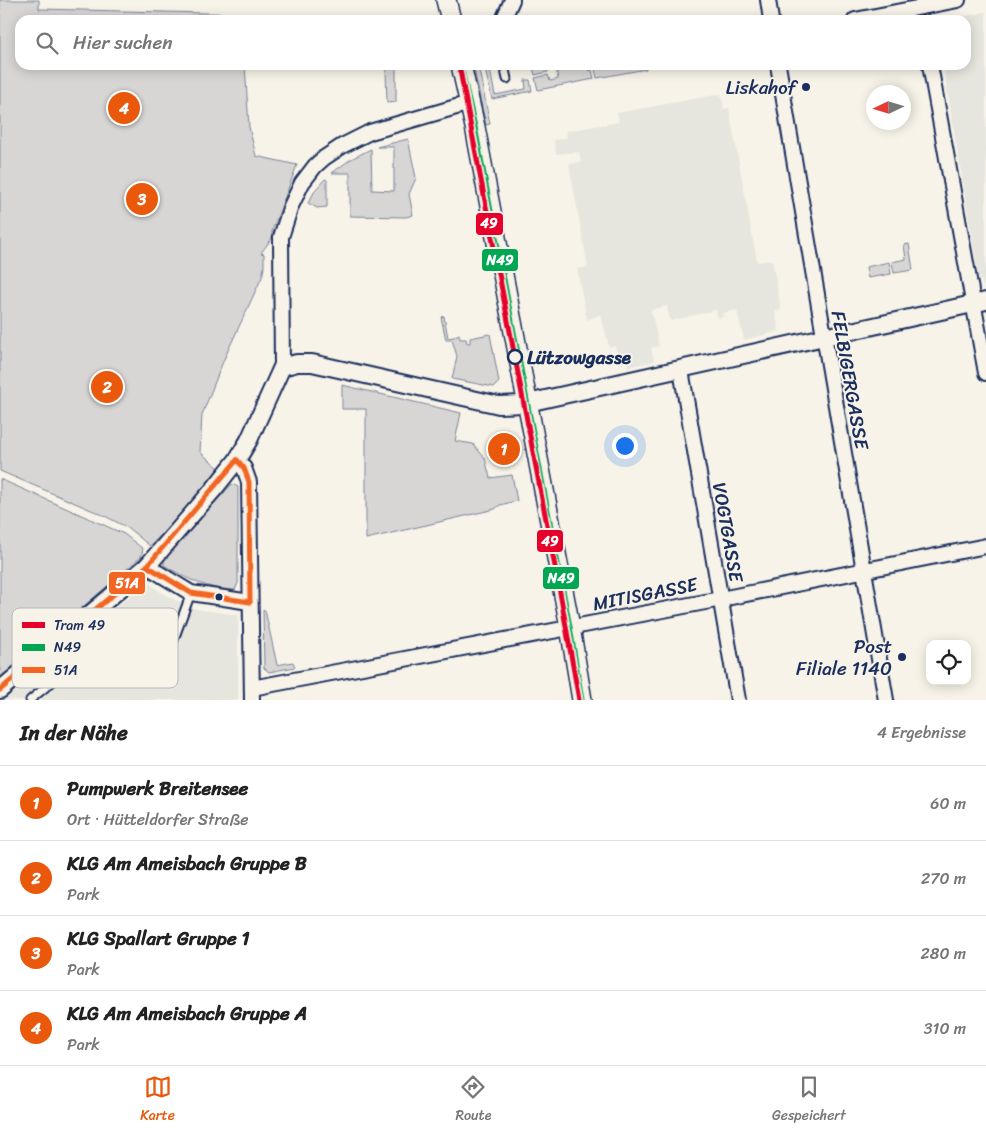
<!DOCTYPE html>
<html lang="de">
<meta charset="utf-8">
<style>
:root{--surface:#fff;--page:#f2f2f2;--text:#222;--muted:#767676;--line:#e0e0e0;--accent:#ea580c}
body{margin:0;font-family:Sriracha,sans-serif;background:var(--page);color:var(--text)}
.controls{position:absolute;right:15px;bottom:15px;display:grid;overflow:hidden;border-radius:10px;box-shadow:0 2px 12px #0003}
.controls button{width:45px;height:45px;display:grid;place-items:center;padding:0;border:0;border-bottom:1px solid var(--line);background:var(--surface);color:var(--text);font:25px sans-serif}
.compass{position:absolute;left:866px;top:85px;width:45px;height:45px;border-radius:50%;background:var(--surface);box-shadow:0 2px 12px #0003;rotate:266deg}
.you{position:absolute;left:624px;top:445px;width:18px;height:18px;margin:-12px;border:4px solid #fff;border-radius:50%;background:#1a73e8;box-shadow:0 0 0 8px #1a73e833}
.badge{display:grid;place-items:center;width:32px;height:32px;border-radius:50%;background:var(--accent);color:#fff;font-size:16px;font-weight:700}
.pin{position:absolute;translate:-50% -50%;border:2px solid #fff;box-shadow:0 1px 5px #0006}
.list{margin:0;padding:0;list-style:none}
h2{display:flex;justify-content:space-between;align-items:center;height:65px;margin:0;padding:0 20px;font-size:21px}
h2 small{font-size:16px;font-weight:400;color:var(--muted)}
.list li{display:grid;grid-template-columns:32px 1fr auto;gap:15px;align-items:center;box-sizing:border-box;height:75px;padding:0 20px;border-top:1px solid var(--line)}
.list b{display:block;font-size:19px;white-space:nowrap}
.list p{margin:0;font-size:16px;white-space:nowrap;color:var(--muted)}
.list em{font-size:16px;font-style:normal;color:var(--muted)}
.icon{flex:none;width:28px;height:28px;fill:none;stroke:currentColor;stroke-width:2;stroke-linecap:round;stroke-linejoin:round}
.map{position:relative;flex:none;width:986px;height:700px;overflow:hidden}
.search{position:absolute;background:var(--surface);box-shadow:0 2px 12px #0003;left:15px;right:15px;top:15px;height:55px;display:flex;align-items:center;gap:12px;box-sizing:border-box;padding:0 18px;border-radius:15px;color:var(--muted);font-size:19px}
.sheet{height:365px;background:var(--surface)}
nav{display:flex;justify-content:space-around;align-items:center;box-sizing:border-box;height:70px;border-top:1px solid var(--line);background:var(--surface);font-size:14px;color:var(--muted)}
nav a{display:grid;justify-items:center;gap:2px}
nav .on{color:var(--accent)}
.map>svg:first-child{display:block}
</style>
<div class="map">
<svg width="986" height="700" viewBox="0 0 986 700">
<rect width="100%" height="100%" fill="#f7f3e8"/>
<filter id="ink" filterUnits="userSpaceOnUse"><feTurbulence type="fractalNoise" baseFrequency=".02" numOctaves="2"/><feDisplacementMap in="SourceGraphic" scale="10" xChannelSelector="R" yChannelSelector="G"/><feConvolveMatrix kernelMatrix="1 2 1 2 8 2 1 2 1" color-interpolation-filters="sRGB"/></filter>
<g filter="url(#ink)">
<g fill="#e6e5de">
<path d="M986 12V285L983 286 982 280H979L943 65H966V20H945Z"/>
<path d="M721 94 724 109 729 108 757 262 772 260 781 310 775 311 779 331 744 340 737 310 723 313 724 316 718 318 716 310 670 321 667 306 651 310 659 346 651 348 654 361 628 367 625 355H617L615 346 609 347 601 314 587 320 577 269 588 267 569 164 581 162 579 152 556 154 554 140 567 138 566 131 619 122 617 113Z"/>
<path d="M147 582 165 595 196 609 238 615V700H4Z"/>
</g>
<g fill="#d7d6d4" stroke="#798299">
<path d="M0 0H39V9L246 14V20H20V65H245L249 127 256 156 297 165 272 231V238L261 253 264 254V268L262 277 224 359 202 415 200 452 219 468 180 515 150 546 128 528 103 515 0 471Z"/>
<path d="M390 65H396V102L387 103 386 72Z"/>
<path d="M473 65H478L490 124 486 125Z"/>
<path d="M484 65H489L495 95 526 89 525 80H530L532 91 492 99Z"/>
<path d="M532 65H589V71L592 70 594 79 538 90 535 78 548 75 550 81 558 79 556 67 548 69V72L535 75Z"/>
<path d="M594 65H646V69L597 78Z"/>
<path d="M408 139 416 178 409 194 413 215 406 217 350 216V173H332L351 159 371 149 372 190 394 191V147H377Z"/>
<path d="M325 179 327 180V207L317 208 308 203 316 189Z"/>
<path d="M909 244 913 270 894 273 892 262 906 259 904 245Z"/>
<path d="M889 262 891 274 868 278 866 267Z"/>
<path d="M444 316 448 338 454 337 459 334 460 339H466L467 343H470V338L490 334 499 382 494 387 452 379 457 356 452 340H446L441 317Z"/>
<path d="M342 385 461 413 455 441 473 444 485 458 490 478 512 475 517 501 500 505 495 509 366 539V409H342Z"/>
<path d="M0 479 124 534 143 549 141 557 0 678Z"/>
<path d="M232 484 238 487V583L235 590C206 589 189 580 164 565V559Z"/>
<path d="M263 610H265L277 665 293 662 295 667 269 672 264 668Z"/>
</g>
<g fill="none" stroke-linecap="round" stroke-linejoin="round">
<g stroke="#1b2f5e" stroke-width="11">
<g id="service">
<path d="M504 65 507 79"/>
<path d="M30 700 73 665 85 660 143 678C153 677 158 672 165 664L191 593"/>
</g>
</g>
<g stroke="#1b2f5e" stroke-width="18">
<g id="minor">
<path d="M768 0 771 20"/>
<path d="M503 20 512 0"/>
<path d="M855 20 958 0"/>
<path d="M778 65 886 700"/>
<path d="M930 65 986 373"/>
<path d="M282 367 281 237 291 206 302 183 315 166 324 158 342 146 370 132 470 103"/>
<path d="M681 370 738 700"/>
<path d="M237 460 244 468 249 482 252 700"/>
<path d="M147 566 191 593 250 602"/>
<path d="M252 688 721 599 986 546"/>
</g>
</g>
<g stroke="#1b2f5e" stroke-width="20">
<path id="tertiary" d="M0 690 147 566 214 489 237 460 249 440 282 367 297 363H312L499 405 523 404 986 301"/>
</g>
<g stroke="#1b2f5e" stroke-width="22">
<g id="secondary">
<path d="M446 0 451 20"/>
<path d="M461 65 475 127 570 627 582 700"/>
</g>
</g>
<use href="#service" stroke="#f7f3e8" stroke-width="7"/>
<use href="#minor" stroke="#f7f3e8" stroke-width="14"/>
<use href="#tertiary" stroke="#f7f3e8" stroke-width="16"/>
<use href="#secondary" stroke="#f7f3e8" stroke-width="19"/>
<g stroke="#f7f3e8" stroke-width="9">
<path id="bus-1" d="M461 65 475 127 570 627 582 700"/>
</g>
<g stroke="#f7f3e8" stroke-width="9">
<g id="bus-2">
<path d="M237 460 244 468 249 482 250 602"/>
<path d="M147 566 191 593 250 602"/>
<path d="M0 690 147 566 237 460"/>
</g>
</g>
<use href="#bus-1" stroke="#00a651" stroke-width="5"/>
<use href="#bus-2" stroke="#f26522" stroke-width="5"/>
<g stroke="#f7f3e8" stroke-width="9">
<path id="tram-1" d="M459 65 561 598 579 700"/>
</g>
<use href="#tram-1" stroke="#e4002b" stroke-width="5"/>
</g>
</g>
<g fill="#1b2f5e" stroke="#f7f3e8" stroke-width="2">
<circle cx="806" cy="87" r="5"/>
<circle cx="219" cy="597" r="4.5"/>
<circle cx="902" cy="657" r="5"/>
</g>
<circle fill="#f7f3e8" stroke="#1b2f5e" stroke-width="2.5" cx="515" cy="357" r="7"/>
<g text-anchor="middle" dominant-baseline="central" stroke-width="4" stroke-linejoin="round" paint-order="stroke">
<g font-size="19" fill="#1b2f5e" stroke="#f7f3e8" text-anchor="end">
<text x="796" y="87">Liskahof</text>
<text x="892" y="646">Post<tspan x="892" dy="22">Filiale 1140</tspan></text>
</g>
<g font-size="19" font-weight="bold" fill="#1b2f5e" stroke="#f7f3e8" text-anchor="start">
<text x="527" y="357">Lützowgasse</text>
</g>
<g font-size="19" fill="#1b2f5e" stroke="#f7f3e8">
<text transform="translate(850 380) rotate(80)">FELBIGERGASSE</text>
<text transform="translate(728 532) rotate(80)">VOGTGASSE</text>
<text transform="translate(645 594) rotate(-11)">MITISGASSE</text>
</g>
</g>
<rect x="12" y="608" width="166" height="80" rx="8" fill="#f7f3e8" stroke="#b5b8bf" stroke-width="1"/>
<rect x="22" y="622" width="23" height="6" fill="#e4002b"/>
<rect x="22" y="644" width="23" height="7" fill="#00a651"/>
<rect x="22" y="667" width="23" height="6" fill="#f26522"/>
<g font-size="14" fill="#1b2f5e">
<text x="54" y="630">Tram 49</text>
<text x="54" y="652">N49</text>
<text x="54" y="675">51A</text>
</g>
<g stroke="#f7f3e8" stroke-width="2">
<rect x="475" y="212" width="29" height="24" rx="5" fill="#e4002b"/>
<rect x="481" y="248" width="38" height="24" rx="5" fill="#00a651"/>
<rect x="536" y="529" width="28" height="24" rx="5" fill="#e4002b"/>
<rect x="542" y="566" width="38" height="24" rx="5" fill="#00a651"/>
<rect x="108" y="571" width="38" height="24" rx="5" fill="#f26522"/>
</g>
<g font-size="14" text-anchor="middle" font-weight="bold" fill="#fff">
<text x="489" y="228">49</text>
<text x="500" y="265">N49</text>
<text x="550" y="546">49</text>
<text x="561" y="583">N49</text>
<text x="127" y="588">51A</text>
</g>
</svg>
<div class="controls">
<button><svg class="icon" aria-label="locate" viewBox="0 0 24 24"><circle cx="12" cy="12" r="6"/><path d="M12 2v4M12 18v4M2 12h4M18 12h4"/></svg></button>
</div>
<svg class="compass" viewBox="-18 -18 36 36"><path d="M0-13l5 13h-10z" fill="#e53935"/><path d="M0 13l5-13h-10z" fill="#767676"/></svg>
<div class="you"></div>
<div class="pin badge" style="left:504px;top:449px">1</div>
<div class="pin badge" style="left:107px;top:387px">2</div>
<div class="pin badge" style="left:142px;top:199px">3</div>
<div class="pin badge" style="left:124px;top:108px">4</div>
<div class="search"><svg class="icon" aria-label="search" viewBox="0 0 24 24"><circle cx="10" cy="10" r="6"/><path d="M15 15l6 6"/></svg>Hier suchen</div>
</div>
<section class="sheet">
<h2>In der Nähe<small>4 Ergebnisse</small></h2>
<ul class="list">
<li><span class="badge">1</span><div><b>Pumpwerk Breitensee</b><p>Ort · Hütteldorfer Straße</p></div><em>60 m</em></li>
<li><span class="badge">2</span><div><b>KLG Am Ameisbach Gruppe B</b><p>Park</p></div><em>270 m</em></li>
<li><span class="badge">3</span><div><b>KLG Spallart Gruppe 1</b><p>Park</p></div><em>280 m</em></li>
<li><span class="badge">4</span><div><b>KLG Am Ameisbach Gruppe A</b><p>Park</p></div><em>310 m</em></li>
</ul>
</section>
<nav>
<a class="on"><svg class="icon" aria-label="map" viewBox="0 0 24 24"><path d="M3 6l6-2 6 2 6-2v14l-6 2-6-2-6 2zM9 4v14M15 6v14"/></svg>Karte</a>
<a><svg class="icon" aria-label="directions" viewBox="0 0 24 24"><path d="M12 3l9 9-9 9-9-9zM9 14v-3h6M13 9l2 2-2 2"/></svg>Route</a>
<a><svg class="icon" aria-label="saved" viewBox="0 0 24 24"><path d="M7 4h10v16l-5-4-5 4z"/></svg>Gespeichert</a>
</nav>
